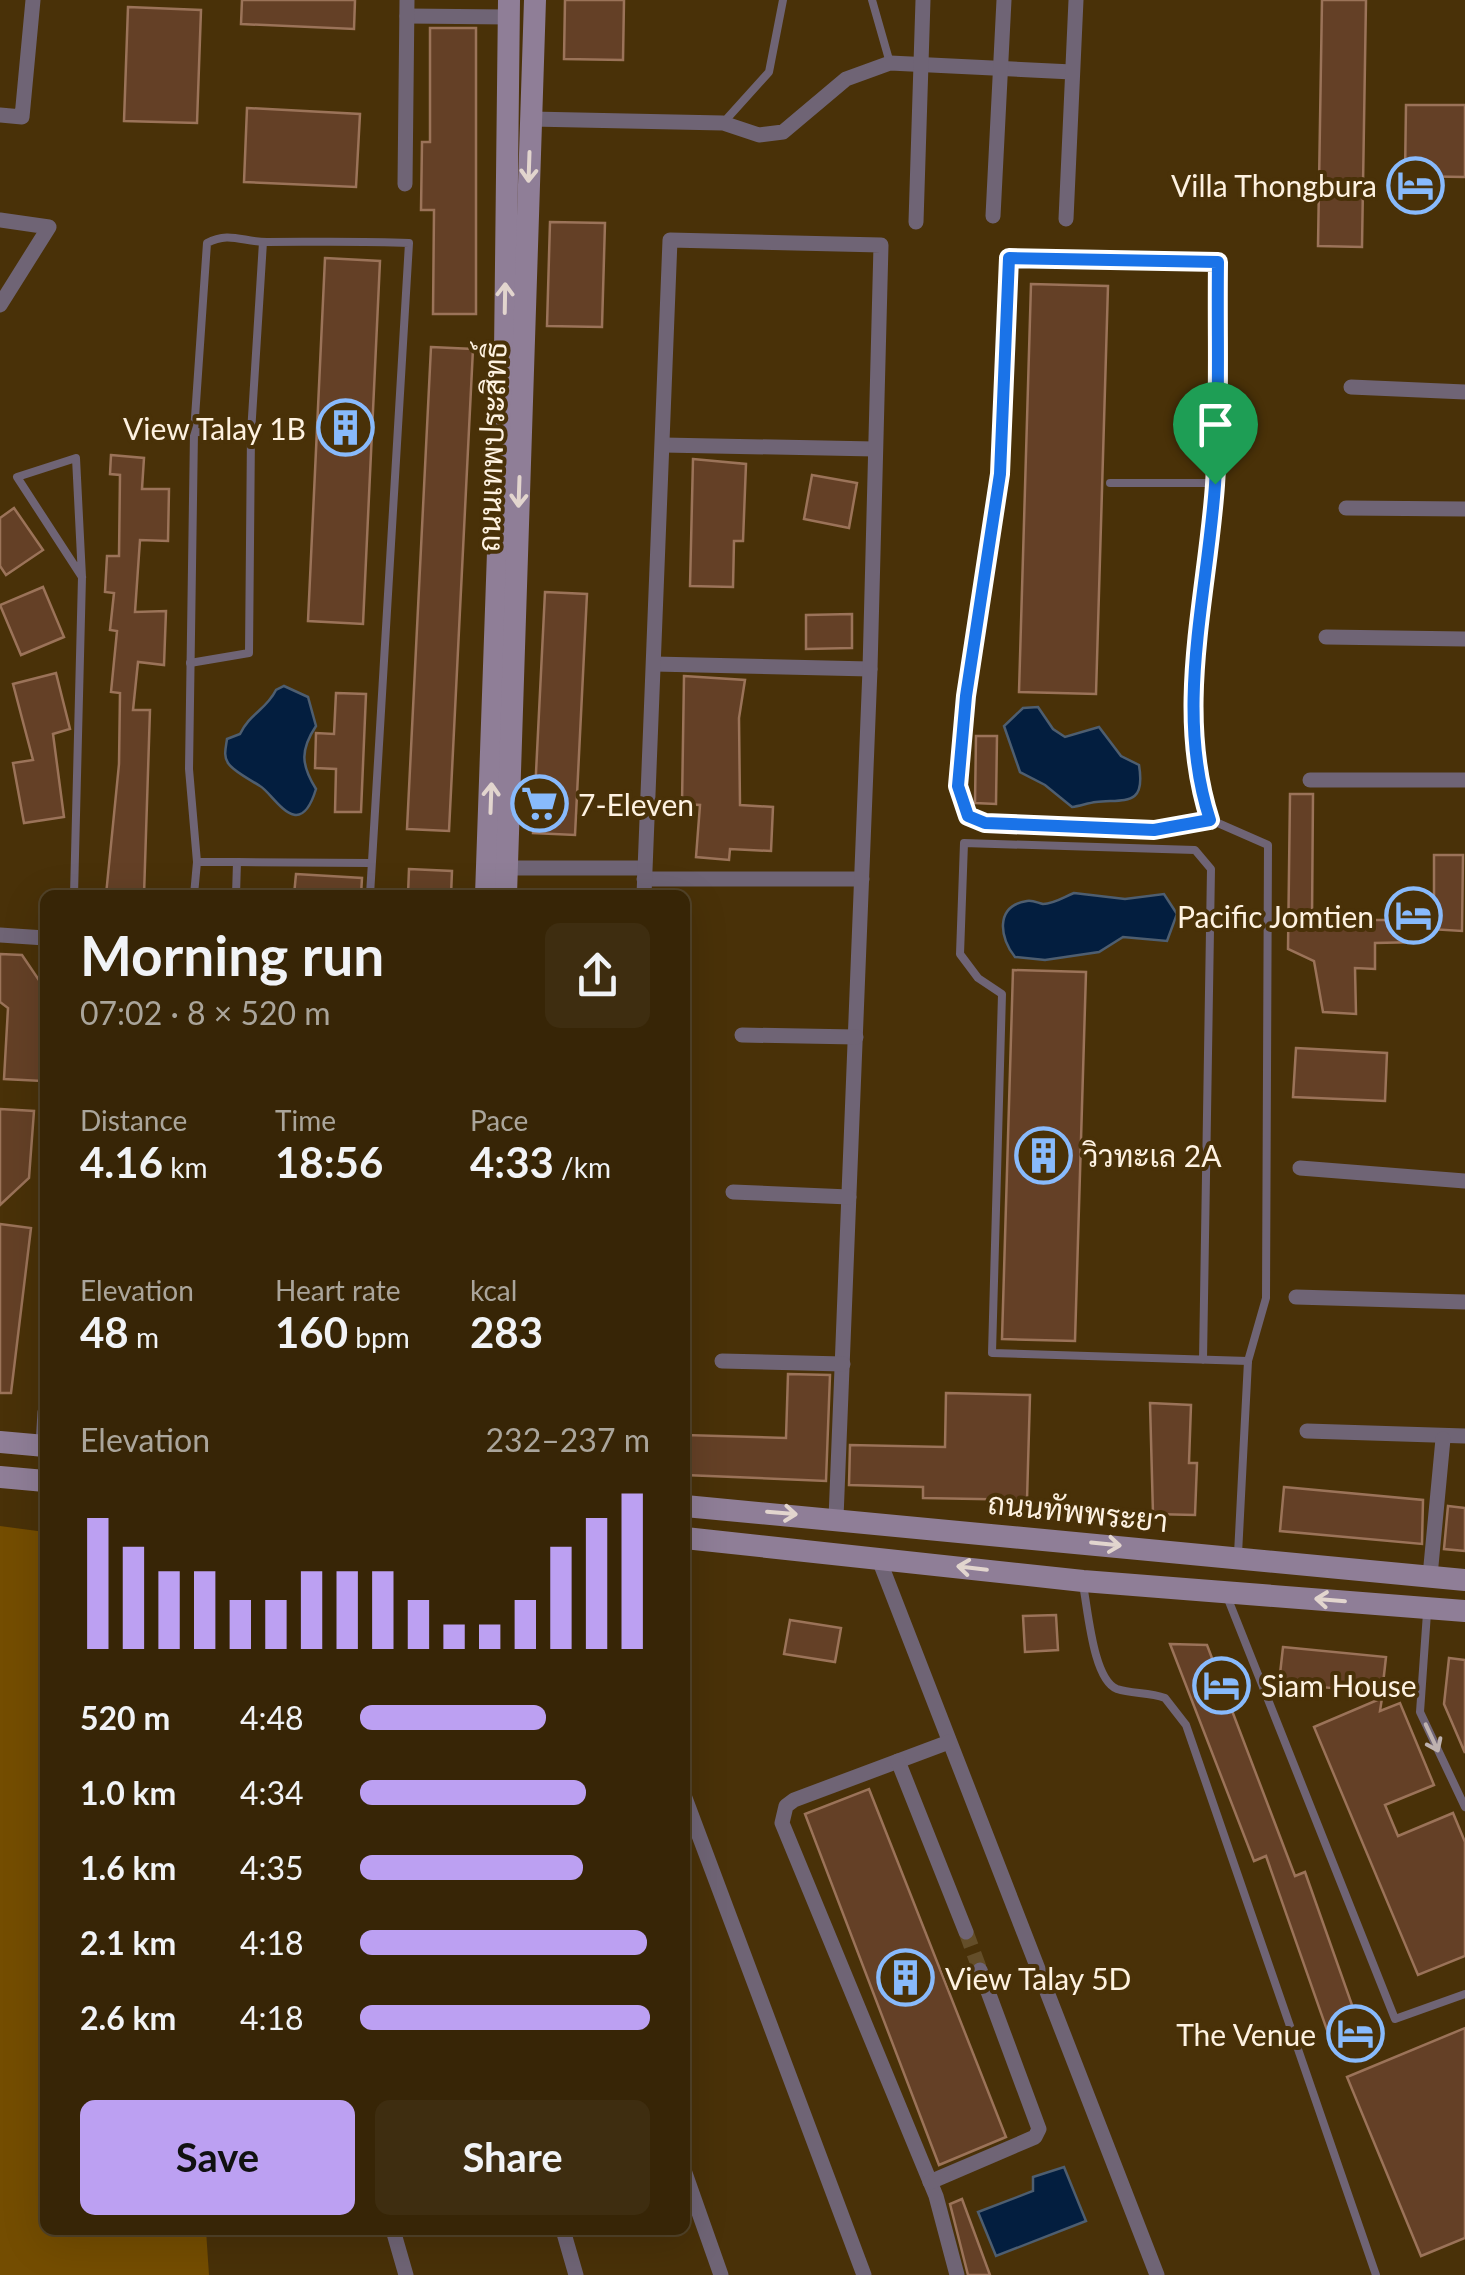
<!DOCTYPE html>
<html lang="en">
<head>
<meta charset="utf-8">
<style>
	body { margin:0; font-family:Lato,Sarabun,sans-serif; background:#3e2d10; color:#f1f3f6; height:100vh; display:flex; flex-direction:column; font-size:38px; white-space:nowrap }
	* { box-sizing:border-box; margin:0 }
	p { font-size:32px; color:#aaa59b }
	.icon { flex:none; width:55px; height:55px; fill:none; stroke:currentColor; stroke-width:2; stroke-linecap:round; stroke-linejoin:round }
	.map { position:relative; flex:1; overflow:hidden }
	.side { position:absolute; left:40px; top:890px; width:650px; height:1345px; display:flex; flex-direction:column; background:#372506; border-radius:15px; box-shadow:0 10px 40px #0002,0 0 0 2px #514228 }
	.side>* { flex:none }
	.pin { position:absolute; display:grid; place-items:center; width:85px; height:85px; color:#fff; margin:-102px -42px; border-radius:50% 50% 50% 0; rotate:-45deg; box-shadow:0 0 10px #0007 }
	.pin .icon { rotate:45deg }
	.round { display:grid; place-items:center; flex:none; width:105px; height:105px; border-radius:15px; background:#3e2d10 }
	.headline { display:flex; align-items:center; justify-content:space-between; height:170px; padding:0 40px }
	h1 { font-size:55px; font-weight:700; line-height:75px }
	.stats { display:grid; grid-template-columns:repeat(3,1fr); gap:15px; height:170px; padding:10px 40px }
	.stats div { display:grid; align-content:center }
	.stats b { font-size:42px; font-weight:700 }
	.stats small { font-size:28px; font-weight:400 }
	.stats p { font-size:28px }
	.chart { height:280px; padding:20px 40px }
	.chart p { display:flex; justify-content:space-between }
	.chart svg { width:100%; height:180px; margin-top:10px; stroke:#bca0f2; stroke-width:6 }
	.button { display:flex; gap:20px; margin-top:auto; padding:20px 40px }
	.button a { flex:1; height:115px; border-radius:15px; background:#bca0f2; color:#111; font-size:40px; font-weight:700; line-height:115px; text-align:center }
	.button a+a { background:#3e2d10; color:#f1f3f6 }
	ul { padding:0 40px; list-style:none; font-size:32px }
	li { display:grid; grid-template-columns:160px 120px 1fr; align-items:center; height:75px }
	li i { height:25px; border-radius:12px; background:#bca0f2 }
	.map>svg:first-child { display:block }
	.green { fill:#744d01 }
	.water { fill:#031e3f; stroke:#4e5e70; stroke-width:2.5 }
	.building { fill:#644026; stroke:#9b7359; stroke-width:2.5 }
	.lines { fill:none; stroke-linecap:round; stroke-linejoin:round }
	.street-tunnel { stroke:#644e29; stroke-width:15; stroke-dasharray:15 8; stroke-linecap:butt }
	.lane { stroke:#6f6475; stroke-width:8 }
	.street { stroke:#6f6475; stroke-width:15 }
	.secondary { stroke:#8f7e97; stroke-width:22 }
	.oneway { stroke:#e2d5ce }
	.oneway2 { stroke:#beb2b0 }
	.route-casing { stroke:#fff; stroke-width:20 }
	.route { stroke:#1a73e8; stroke-width:12 }
	.labels { text-anchor:middle; dominant-baseline:central; stroke-width:8; stroke-linejoin:round; paint-order:stroke }
	.poi-label { font-size:30px; fill:#fef2e1; stroke:#493108; text-anchor:end }
	.street-label { font-size:30px; fill:#fef2e1; stroke:#493108 }
</style>
</head>
<body>
<div class="map">
<svg width="1465" height="2275" viewBox="0 0 1465 2275">
	<rect width="100%" height="100%" fill="#493108"/>
	<!-- green -->
	<path class="green" d="M0,1526l45,6v698h161l3,45h-209z"/>
	<!-- water -->
	<g class="water">
		<path d="M284,686l24,11 8,29c-16,24 -15,39 0,63 -17,56 -42,5 -56,-3 -9,-6 -26,-14 -32,-23 -5,-7 -2,-16 -1,-24l13,-5c10,-21 26,-24 36,-44z"/>
		<path d="M1038,707l15,22 12,8 34,-10 22,29 18,9c7,42 -14,34 -43,37 -8,1 -16,4 -24,5l-27,-22 -25,-13 -16,-46 19,-18z"/>
		<path d="M1074,893l51,6 39,-5 13,20 -10,27 -44,-4 -24,15 -54,8 -30,-3c-15,-18 -21,-51 12,-56 6,-1 11,2 16,3 11,0 21,-7 31,-11z"/>
		<path d="M1064,2167l22,54 -90,35 -18,-44 55,-21v-14z"/>
	</g>
	<!-- building -->
	<g class="building">
		<path d="M242,0h113l-1,29 -113,-5z"/>
		<path d="M565,0h59l-1,60 -59,-1z"/>
		<path d="M1322,0h44l-4,247 -44,-1z"/>
		<path d="M128,7l73,3 -4,113 -73,-2z"/>
		<path d="M430,28h46v286h-43l1,-104h-13l1,-68h8z"/>
		<path d="M1406,105h59v72l-60,-1z"/>
		<path d="M247,108l113,6 -4,73 -112,-5z"/>
		<path d="M550,222l55,1 -3,104 -55,-1z"/>
		<path d="M325,258l55,3 -17,363 -55,-3z"/>
		<path d="M1031,284l77,2 -12,408 -77,-2z"/>
		<path d="M431,347l42,2 -24,482 -42,-2z"/>
		<path d="M111,455l33,3 -2,31h27l-1,52 -28,-1 -5,72 31,-1 -2,54 -26,-3 -5,48h17l-6,185h-38l13,-131 1,-71 -9,-1 6,-61 -7,-1 4,-37 -9,-1 2,-36h12l1,-81 -10,-1z"/>
		<path d="M693,459l53,5 -3,77h-9l-1,46 -43,-1z"/>
		<path d="M812,475l45,8 -8,45 -45,-9z"/>
		<path d="M14,508l29,42 -37,25 -6,-9v-48z"/>
		<path d="M43,587l21,50 -43,18 -21,-50z"/>
		<path d="M545,592l42,2 -12,241 -42,-2z"/>
		<path d="M852,614v34l-46,1v-34z"/>
		<path d="M56,673l14,56 -17,5 11,83 -40,6 -11,-60 20,-3 -20,-76z"/>
		<path d="M684,676l61,4 -6,38 1,87 33,2 -2,44 -41,-2 -1,11 -33,-3 4,-52 -18,-1z"/>
		<path d="M336,693l30,1 -5,118h-26l1,-43 -21,-1 1,-35 18,1z"/>
		<path d="M976,736h21l-1,68 -21,-1z"/>
		<path d="M1290,794h23l-1,126h109l-1,-6h14v-59h29l-1,76 -32,-2 -10,13 -45,1v26l-20,-1 1,46 -33,-2 -9,-51 -26,-12z"/>
		<path d="M409,869l43,2 -1,24h-43z"/>
		<path d="M296,874l66,4 -1,17h-67z"/>
		<path d="M0,954l22,1 23,34 -3,92 -38,-2 4,-71 -8,-6z"/>
		<path d="M1013,970l73,2 -11,369 -73,-2z"/>
		<path d="M1296,1048l91,5 -2,48 -92,-4z"/>
		<path d="M0,1109l34,2 -5,67 -29,27z"/>
		<path d="M0,1224l31,4 -20,165h-11z"/>
		<path d="M788,1374l42,1 -4,106 -141,-6v-40l101,3z"/>
		<path d="M946,1393l84,2 -3,105 -104,-2v-11l-74,-2 1,-40 95,2z"/>
		<path d="M1150,1403l41,2 -2,58h8l-2,52 -42,-1z"/>
		<path d="M1284,1487l139,13 -1,44 -142,-13z"/>
		<path d="M1448,1506l17,2v43l-21,-2z"/>
		<path d="M1056,1615l2,35 -33,2 -2,-36z"/>
		<path d="M790,1620l51,8 -6,34 -51,-8z"/>
		<path d="M1170,1644l37,1 88,231 10,-4 59,167 -30,11 -68,-194 -12,5z"/>
		<path d="M1283,1647l103,10 -4,36 -103,-10z"/>
		<path d="M1449,1658l16,2v93l-21,-49z"/>
		<path d="M1382,1698l-2,13 20,-8 34,82 -49,20 13,31 55,-23 12,29v114l-47,19 -104,-248z"/>
		<path d="M869,1789l137,348 -67,28 -134,-351z"/>
		<path d="M1465,2028v210l-44,18 -74,-179z"/>
		<path d="M962,2199l28,76h-22l-18,-71z"/>
	</g>
	<g class="lines">
		<!-- street-tunnel -->
		<path class="street-tunnel" d="M966,1932l14,38"/>
		<!-- lane -->
		<g class="lane">
			<path d="M872,0l18,63"/>
			<path d="M723,123l46,-51 14,-72"/>
			<path d="M194,432l57,1"/>
			<path d="M1110,483h105"/>
			<path d="M190,663l59,-10 2,-220 12,-191"/>
			<path d="M1211,820l-57,10 -169,-7 -17,-7 -10,-30 8,-90 34,-222 9,-215 209,3 -3,221 -24,224 4,56 16,57 57,25 -2,453 -18,63 -10,193"/>
			<path d="M197,862h40l-1,33"/>
			<path d="M237,862l133,1"/>
			<path d="M74,895l8,-318 -6,-119 -59,19 65,100"/>
			<path d="M194,895l3,-33 -8,-93 5,-337 13,-189c22,-12 36,-1 60,-1 48,0 94,-1 142,1l-39,652"/>
			<path d="M1203,1360l8,-491 -16,-19 -231,-7 -4,111 18,24 24,16 -10,359c85,3 170,6 256,8"/>
			<path d="M1083,1585c5,24 10,95 34,104 15,5 32,3 48,9l21,27 190,550"/>
			<path d="M1226,1594l169,425 70,-25"/>
			<path d="M1427,1613l-7,99 45,95"/>
		</g>
		<!-- street -->
		<g class="street">
			<path d="M407,16l101,1"/>
			<path d="M0,115l22,2 11,-117"/>
			<path d="M531,119l192,4 36,12 24,-3 63,-53 44,-16 182,9"/>
			<path d="M405,184l2,-184"/>
			<path d="M993,216l11,-216"/>
			<path d="M1066,219l10,-219"/>
			<path d="M0,220l49,7 -49,78"/>
			<path d="M916,222l7,-222"/>
			<path d="M1351,387l114,5"/>
			<path d="M663,445l212,4"/>
			<path d="M1346,508l119,1"/>
			<path d="M1326,637l139,2"/>
			<path d="M654,664l216,5"/>
			<path d="M1310,780h155"/>
			<path d="M507,868h137"/>
			<path d="M644,879h218"/>
			<path d="M644,895l26,-655 211,5 -11,424 -34,849"/>
			<path d="M0,935l45,3"/>
			<path d="M742,1035l114,2"/>
			<path d="M1300,1168l165,13"/>
			<path d="M733,1192l116,5"/>
			<path d="M1296,1297l169,5"/>
			<path d="M722,1361l121,3"/>
			<path d="M1307,1431l158,5"/>
			<path d="M43,1445l2,-33"/>
			<path d="M878,1557l279,718"/>
			<path d="M1430,1576l13,-137"/>
			<path d="M949,1742l-155,58 -8,6 -4,17 154,373 21,79"/>
			<path d="M898,1761l68,171"/>
			<path d="M685,1798l179,477"/>
			<path d="M685,2173l36,102"/>
			<path d="M930,2182l105,-45 4,-8 -59,-159"/>
			<path d="M393,2230l13,45"/>
			<path d="M563,2230l13,45"/>
		</g>
		<!-- secondary -->
		<g class="secondary">
			<path d="M486,895l19,-543 4,-352"/>
			<path d="M506,895l29,-895"/>
			<path d="M0,1442l45,4"/>
			<path d="M0,1477l45,4"/>
			<path d="M685,1506l780,74"/>
			<path d="M685,1538l398,43 382,30"/>
		</g>
	</g>
	<!-- one-way arrows -->
	<defs><path id="oneway-shaft" d="M-6 0H5M1.5-3L5.5 0L1.5 3" fill="none" stroke-width="1.6" stroke-linecap="round" stroke-linejoin="round" transform="scale(2.5)"/></defs>
	<g class="oneway">
		<use href="#oneway-shaft" transform="translate(529 167) rotate(92)"/>
		<use href="#oneway-shaft" transform="translate(505 298) rotate(-89)"/>
		<use href="#oneway-shaft" transform="translate(519 492) rotate(92)"/>
		<use href="#oneway-shaft" transform="translate(491 798) rotate(-88)"/>
		<use href="#oneway-shaft" transform="translate(782 1513) rotate(5)"/>
		<use href="#oneway-shaft" transform="translate(1106 1544) rotate(6)"/>
		<use href="#oneway-shaft" transform="translate(972 1568) rotate(-173)"/>
		<use href="#oneway-shaft" transform="translate(1330 1600) rotate(-175)"/>
	</g>
	<use class="oneway2" href="#oneway-shaft" transform="translate(1432 1738) rotate(65)"/>
	<g class="lines">
		<defs>
			<path id="route" d="M1009,258l209,4c-1,74 2,149 -3,223 -8,113 -41,225 -5,335l-56,10 -169,-7 -17,-7 -10,-30 8,-90 34,-222z"/>
		</defs>
		<!-- route casing -->
		<use href="#route" class="route-casing"/>
		<!-- route -->
		<use href="#route" class="route"/>
	</g>
	<!-- icons -->
	<defs>
		<symbol id="hotel-ring" viewBox="-11 -11 22 22"><circle r="9.5" fill="#493108" stroke="#88bafc" stroke-width="1.5"/><path d="M-6-4.5h1.5V1H6V5H4.5V3h-9V5H-6ZM-4 0a1.8 1.8 0 1 1 3.6 0ZM.5 0V-2.5h3Q6-2.5 6 0Z" fill="#88bafc"/></symbol>
		<symbol id="building-ring" viewBox="-11 -11 22 22"><circle r="9.5" fill="#493108" stroke="#88bafc" stroke-width="1.5"/><path d="M-4-6H4V6H1V3H-1V6H-4ZM-2.5-4.3h1.7v1.8h-1.7ZM.8-4.3h1.7v1.8H.8ZM-2.5-1h1.7V.8h-1.7ZM.8-1h1.7V.8H.8Z" fill="#88bafc"/></symbol>
		<symbol id="supermarket-ring" viewBox="-11 -11 22 22"><circle r="9.5" fill="#493108" stroke="#88bafc" stroke-width="1.5"/><path d="M-6-5.5h2.5l.6 2H6L4.5 2H-2.5L-4.4-4H-6ZM-1.5 3.2a1.3 1.3 0 1 0 .1 0ZM3 3.2a1.3 1.3 0 1 0 .1 0Z" fill="#88bafc"/></symbol>
	</defs>
	<g fill-rule="evenodd">
		<use href="#hotel-ring" x="1384" y="154" width="63" height="63"/>
		<use href="#building-ring" x="314" y="396" width="63" height="63"/>
		<use href="#supermarket-ring" x="508" y="772" width="63" height="63"/>
		<use href="#hotel-ring" x="1382" y="884" width="63" height="63"/>
		<use href="#building-ring" x="1012" y="1124" width="63" height="63"/>
		<use href="#hotel-ring" x="1190" y="1654" width="63" height="63"/>
		<use href="#building-ring" x="874" y="1946" width="63" height="63"/>
		<use href="#hotel-ring" x="1324" y="2002" width="63" height="63"/>
	</g>
	<g class="labels">
		<!-- poi labels -->
		<g class="poi-label">
			<text x="1377" y="185">Villa Thongbura</text>
			<text x="306" y="428">View Talay 1B</text>
			<text x="578" y="804" text-anchor="start">7-Eleven</text>
			<text x="1374" y="916">Pacific Jomtien</text>
			<text x="1083" y="1155" text-anchor="start">วิวทะเล 2A</text>
			<text x="1261" y="1685" text-anchor="start">Siam House</text>
			<text x="945" y="1978" text-anchor="start">View Talay 5D</text>
			<text x="1316" y="2034">The Venue</text>
		</g>
		<!-- street labels -->
		<g class="street-label">
			<text transform="translate(491 447) rotate(-88)">ถนนเทพประสิทธิ์</text>
			<text transform="translate(1078 1511) rotate(6)">ถนนทัพพระยา</text>
		</g>
	</g>
</svg>
<div class="pin" style="left:1215px;top:484px;background:#1e9e55"><svg class="icon" aria-label="arrive" viewBox="0 0 24 24"><path d="M6 21V4h12l-3 4 3 4H6"/></svg></div>
<section class="side">
<div class="headline"><div><h1>Morning run</h1><p>07:02 · 8 × 520 m</p></div><a class="round"><svg class="icon" aria-label="share" viewBox="0 0 24 24"><path d="M12 15V3M7 8l5-5 5 5M5 13v7h14v-7"/></svg></a></div>
<div class="stats">
<div><p>Distance</p><b>4.16<small> km</small></b></div>
<div><p>Time</p><b>18:56</b></div>
<div><p>Pace</p><b>4:33<small> /km</small></b></div>
</div>
<div class="stats">
<div><p>Elevation</p><b>48<small> m</small></b></div>
<div><p>Heart rate</p><b>160<small> bpm</small></b></div>
<div><p>kcal</p><b>283</b></div>
</div>
<div class="chart"><p><span>Elevation</span>232–237 m</p>
<svg viewBox="0 0 160 44" preserveAspectRatio="none"><path d="M5 44V12M15 44V19M25 44V25M35 44V25M45 44V32M55 44V32M65 44V25M75 44V25M85 44V25M95 44V32M105 44V38M115 44V38M125 44V32M135 44V19M145 44V12M155 44V6"/></svg>
</div>
<ul>
<li><b>520 m</b>4:48<i style="width:64%"></i></li>
<li><b>1.0 km</b>4:34<i style="width:78%"></i></li>
<li><b>1.6 km</b>4:35<i style="width:77%"></i></li>
<li><b>2.1 km</b>4:18<i style="width:99%"></i></li>
<li><b>2.6 km</b>4:18<i style="width:100%"></i></li>
</ul>
<div class="button"><a>Save</a><a>Share</a></div>
</section>
</div>
</body>
</html>
